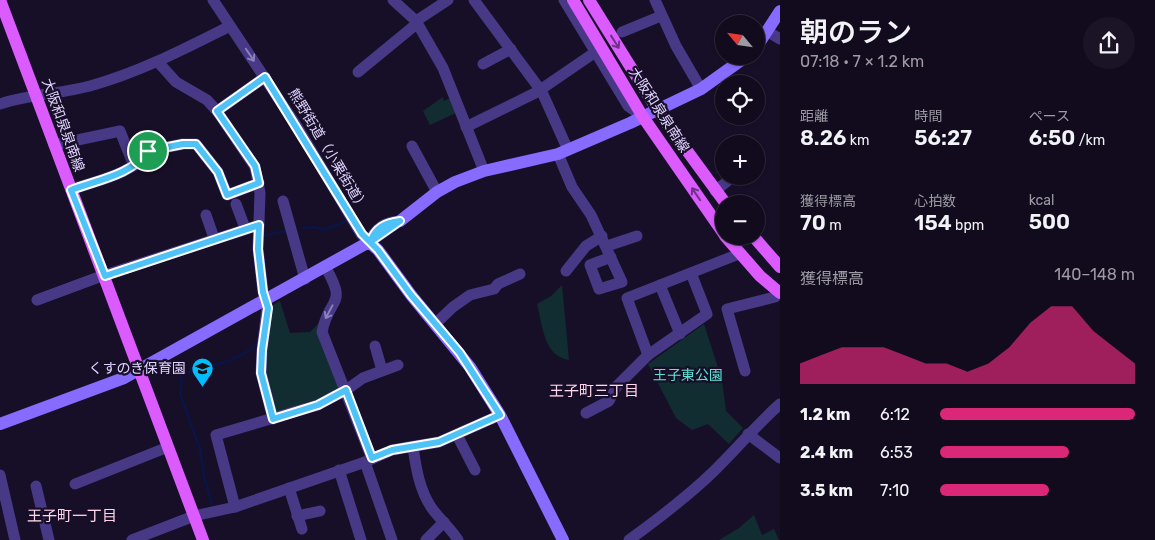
<!DOCTYPE html>
<html lang="ja">
<head>
<meta charset="utf-8">
<style>
	body { margin:0; font-family:Rubik,"Noto Sans JP",sans-serif; background:#1a1426; color:#f1f3f6; height:100vh; display:flex; flex-direction:column; font-size:19px; white-space:nowrap }
	* { box-sizing:border-box; margin:0 }
	p { font-size:16px; color:#9c9ba4 }
	.icon { flex:none; width:28px; height:28px; fill:none; stroke:currentColor; stroke-width:2; stroke-linecap:round; stroke-linejoin:round }
	.map { position:relative; flex:1; overflow:hidden }
	.details { display:flex; flex-direction:column; background:#110b1d; width:375px }
	.details>* { flex:none }
	.needle { width:32px; rotate:299deg }
	.buttons { position:absolute; left:715px; top:15px; display:grid; gap:10px }
	.buttons a { display:grid; place-items:center; width:50px; height:50px; border-radius:50%; background:#110b1d; box-shadow:0 1px 4px #0004,0 0 0 1px #302b3b; font-size:25px }
	.pin { position:absolute; display:grid; place-items:center; width:42px; height:42px; color:#fff; margin:-21px; border:2px solid #fff; border-radius:50%; box-shadow:0 1px 5px #0007 }
	.round { display:grid; place-items:center; flex:none; width:52px; height:52px; border-radius:26px; background:#1a1426 }
	.summary { display:flex; align-items:center; justify-content:space-between; height:85px; padding:0 20px }
	h1 { font-size:28px; font-weight:600; line-height:38px }
	.stats { display:grid; grid-template-columns:repeat(3,1fr); gap:8px; height:85px; padding:5px 20px }
	.stats div { display:grid; align-content:center }
	.stats b { font-size:21px; font-weight:600 }
	.stats small { font-size:14px; font-weight:400 }
	.stats p { font-size:14px }
	.chart { height:140px; padding:10px 20px }
	.chart p { display:flex; justify-content:space-between }
	.chart svg { width:100%; height:90px; margin-top:5px; fill:#db2777; opacity:.7 }
	ul { padding:0 20px; list-style:none; font-size:16px }
	li { display:grid; grid-template-columns:80px 60px 1fr; align-items:center; height:38px }
	li i { height:12px; border-radius:6px; background:#db2777 }
	main { display:flex; flex:1; min-height:0 }
	.map>svg:first-child { display:block }
	.green { fill:#112d31 }
	.lines { fill:none; stroke-linecap:round; stroke-linejoin:round }
	.stream { stroke:#091546; stroke-width:2.5 }
	.street { stroke:#483987; stroke-width:11 }
	.secondary { stroke:#876bff; stroke-width:12 }
	.primary { stroke:#dc5bff; stroke-width:12 }
	.oneway { stroke:#703188 }
	.oneway2 { stroke:#8c7fbd }
	.route-casing { stroke:#fff; stroke-width:10 }
	.route { stroke:#4fc3f7; stroke-width:6 }
	.labels { text-anchor:middle; dominant-baseline:central; stroke-width:4.5; stroke-linejoin:round; paint-order:stroke }
	.street-label { font-size:14px; fill:#e0d4ff; stroke:#170f27 }
	.poi-label { font-size:14px; fill:#e0d4ff; stroke:#170f27; text-anchor:end }
	.park-label { font-size:14px; fill:#5de3d7; stroke:#170f27 }
	.neighbourhood-label { font-size:15px; fill:#ffd6ea; stroke:#170f27 }
</style>
</head>
<body>
<main>
<div class="map">
<svg width="780" height="540" viewBox="0 0 780 540">
	<rect width="100%" height="100%" fill="#170f27"/>
	<!-- green -->
	<g class="green">
		<path d="M443,97l1,4 6,-3 6,15 -26,12 -7,-14z"/>
		<path d="M562,285l7,75c-26,-4 -26,-34 -32,-56l14,-8z"/>
		<path d="M280,301l10,32 20,-1 11,-11 20,66 -13,10 -51,17 -13,-42 7,-66z"/>
		<path d="M704,324l18,56 4,31 17,17 -14,16 -21,-20 -16,6 -16,-12 -28,-54z"/>
		<path d="M754,515l8,20 12,-6 5,11h-60l20,-12z"/>
	</g>
	<g class="lines">
		<!-- stream -->
		<g class="stream">
			<path d="M302,228l13,-1 9,3 24,-10"/>
			<path d="M263,236l25,-6"/>
			<path d="M212,505l-8,-29 -4,-27 -20,-55 2,-20c21,-6 65,-14 76,-33"/>
		</g>
		<!-- street -->
		<g class="street">
			<path d="M213,0l83,125 65,109 8,8"/>
			<path d="M393,0l23,21 27,47 41,103"/>
			<path d="M474,0l68,92 26,58"/>
			<path d="M564,0l64,106 14,10"/>
			<path d="M655,0l21,46 25,43"/>
			<path d="M767,31l13,8"/>
			<path d="M622,32l39,-16"/>
			<path d="M158,62l18,20 31,18 10,11 38,56 5,26 -2,56 5,43 4,16 -5,42 -1,23 12,46"/>
			<path d="M483,64l28,-15"/>
			<path d="M358,72l56,-46 2,-5 32,-21"/>
			<path d="M0,104c29,-10 60,-10 90,-18 50,-14 94,-37 140,-60"/>
			<path d="M217,111l48,-34"/>
			<path d="M466,127l71,-35 57,-39"/>
			<path d="M54,145l66,-14 14,35"/>
			<path d="M412,146l25,46"/>
			<path d="M558,154l14,33 19,28 31,67 -23,7 -9,-24 21,-8"/>
			<path d="M71,190c26,-10 61,-15 77,-39l35,-7h13l22,28 9,23 32,-12"/>
			<path d="M715,191l19,-15"/>
			<path d="M283,201l22,78"/>
			<path d="M236,204l9,24"/>
			<path d="M206,215l8,23"/>
			<path d="M371,241l29,-20"/>
			<path d="M369,242c7,-15 16,-20 31,-21"/>
			<path d="M607,246l30,-10"/>
			<path d="M326,268c22,39 3,28 -4,64l50,127"/>
			<path d="M566,271l20,-25 16,-10"/>
			<path d="M660,285l20,49"/>
			<path d="M37,300l62,-23 160,-52"/>
			<path d="M435,324l18,-17 17,-12 24,-6 4,-5 22,-10"/>
			<path d="M375,346l7,24"/>
			<path d="M648,355l59,-41 -16,-41"/>
			<path d="M745,371l-18,-62 48,-12 4,-5"/>
			<path d="M586,413l23,-12 8,-15 31,-31 -21,-57 112,-44"/>
			<path d="M748,434l32,24"/>
			<path d="M457,435l18,35"/>
			<path d="M413,447c3,20 6,42 18,60 8,12 19,20 27,33"/>
			<path d="M365,462l27,78"/>
			<path d="M339,470l22,70"/>
			<path d="M0,475l15,65"/>
			<path d="M75,484l93,-37"/>
			<path d="M36,486l13,54"/>
			<path d="M289,488l13,41"/>
			<path d="M235,507l-19,-72 102,-30 28,-15 17,-12 35,-13"/>
			<path d="M297,516l23,-5"/>
			<path d="M132,540l62,-24 41,-9 130,-45 27,-12 47,-8 61,-27"/>
			<path d="M426,540l18,-18"/>
			<path d="M629,540c29,-21 58,-43 84,-68 23,-22 43,-47 67,-68"/>
		</g>
		<!-- secondary -->
		<g class="secondary">
			<path d="M756,48l24,-37"/>
			<path d="M400,221l37,-29 18,-10 29,-11 74,-17 72,-31 71,-34 46,-33"/>
			<path d="M0,424l124,-46 245,-136 9,8 33,45 59,72 30,48 63,125"/>
		</g>
		<!-- primary -->
		<g class="primary">
			<path d="M0,0l203,540"/>
			<path d="M573,0l70,117 81,117"/>
			<path d="M589,0l69,111 68,93"/>
			<path d="M725,236l35,40 20,17"/>
			<path d="M753,236l27,31"/>
		</g>
	</g>
	<!-- one-way arrows -->
	<defs><path id="oneway-shaft" d="M-6 0H5M1.5-3L5.5 0L1.5 3" fill="none" stroke-width="1.6" stroke-linecap="round" stroke-linejoin="round" transform="scale(1.25)"/></defs>
	<g class="oneway">
		<use href="#oneway-shaft" transform="translate(615 42) rotate(58)"/>
		<use href="#oneway-shaft" transform="translate(696 194) rotate(-124)"/>
	</g>
	<g class="oneway2">
		<use href="#oneway-shaft" transform="translate(250 55) rotate(56)"/>
		<use href="#oneway-shaft" transform="translate(329 312) rotate(118)"/>
	</g>
	<g class="lines">
		<defs>
			<path id="route" d="M148,151c-16,24 -51,29 -77,39l34,86 154,-51 -1,24 5,43 5,16 -6,42 -1,23 12,46 45,-14 28,-15 26,68 20,-8 47,-8 61,-27 -40,-62 -49,-58 -33,-45 -8,-8 30,-21c-15,2 -24,6 -30,21l-8,-8 -97,-157 -48,34 38,55 4,17 -32,12 -9,-23 -22,-28h-13l-35,7"/>
		</defs>
		<!-- route casing -->
		<use href="#route" class="route-casing"/>
		<!-- route -->
		<use href="#route" class="route"/>
	</g>
	<!-- icons -->
	<defs>
		<symbol id="school-pin" viewBox="-11 -11 22 30"><path d="M0 17L-7.5 6A9.5 9.5 0 1 1 7.5 6Z" fill="#00bdff" stroke="#170f27"/><path d="M0-5L7-2L0 1L-7-2ZM-4 1L0 2.5L4 1V4Q0 6-4 4Z" fill="#111"/></symbol>
	</defs>
	<g fill-rule="evenodd">
		<use href="#school-pin" x="190" y="356" width="25" height="34"/>
	</g>
	<g class="labels">
		<!-- street labels -->
		<g class="street-label">
			<text transform="translate(659 110) rotate(57)">大阪和泉泉南線</text>
			<text transform="translate(63 125) rotate(70)">大阪和泉泉南線</text>
			<text transform="translate(328 150) rotate(59)">熊野街道（小栗街道）</text>
		</g>
		<!-- poi labels -->
		<g class="poi-label">
			<text x="186" y="368">くすのき保育園</text>
		</g>
		<!-- park labels -->
		<g class="park-label">
			<text x="688" y="375">王子東公園</text>
		</g>
		<!-- neighbourhood labels -->
		<g class="neighbourhood-label">
			<text x="594" y="391">王子町三丁目</text>
			<text x="72" y="516">王子町一丁目</text>
		</g>
	</g>
</svg>
<div class="buttons">
<a><svg class="needle" viewBox="-14 -14 28 28"><path d="M0-13l5 13h-10z" fill="#e53935"/><path d="M0 13l5-13h-10z" fill="#9c9ba4"/></svg></a>
<a><svg class="icon" aria-label="locate" viewBox="0 0 24 24"><circle cx="12" cy="12" r="6"/><path d="M12 2v4M12 18v4M2 12h4M18 12h4"/></svg></a>
<a>+</a>
<a>−</a>
</div>
<div class="pin" style="left:148px;top:151px;background:#1e9e55"><svg class="icon" aria-label="arrive" viewBox="0 0 24 24"><path d="M6 21V4h12l-3 4 3 4H6"/></svg></div>
</div>
<section class="details">
<div class="summary"><div><h1>朝のラン</h1><p>07:18 · 7 × 1.2 km</p></div><a class="round"><svg class="icon" aria-label="share" viewBox="0 0 24 24"><path d="M12 15V3M7 8l5-5 5 5M5 13v7h14v-7"/></svg></a></div>
<div class="stats">
<div><p>距離</p><b>8.26<small> km</small></b></div>
<div><p>時間</p><b>56:27</b></div>
<div><p>ペース</p><b>6:50<small> /km</small></b></div>
</div>
<div class="stats">
<div><p>獲得標高</p><b>70<small> m</small></b></div>
<div><p>心拍数</p><b>154<small> bpm</small></b></div>
<div><p>kcal</p><b>500</b></div>
</div>
<div class="chart"><p><span>獲得標高</span>140–148 m</p>
<svg viewBox="0 0 160 44" preserveAspectRatio="none"><path d="M0 44V34L10 30L20 26L30 26L40 26L50 30L60 34L70 34L80 38L90 34L100 26L110 14L120 6L130 6L140 18L150 26L160 34V44z"/></svg>
</div>
<ul>
<li><b>1.2 km</b>6:12<i style="width:100%"></i></li>
<li><b>2.4 km</b>6:53<i style="width:66%"></i></li>
<li><b>3.5 km</b>7:10<i style="width:56%"></i></li>
</ul>
</section>
</main>
</body>
</html>
